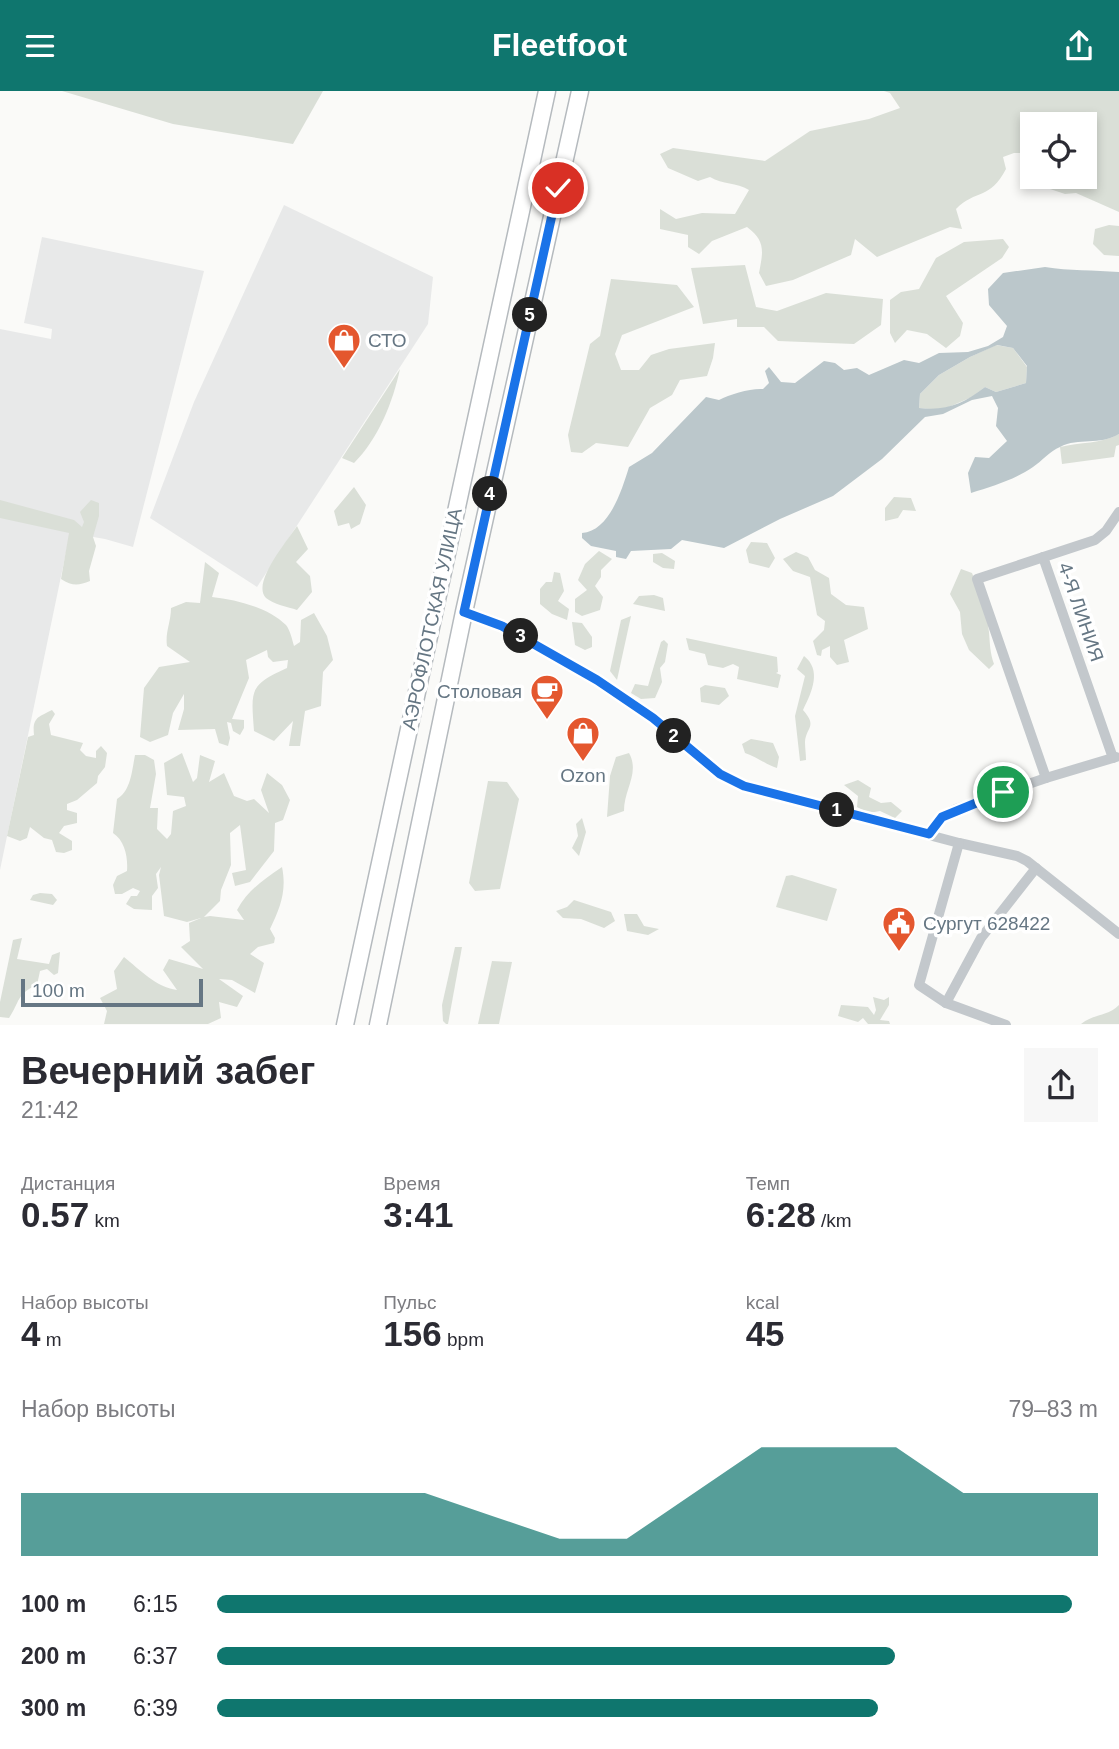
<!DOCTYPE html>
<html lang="ru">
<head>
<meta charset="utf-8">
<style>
	body { margin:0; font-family:Arial,sans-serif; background:#f7f7f7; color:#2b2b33; height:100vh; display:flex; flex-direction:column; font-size:26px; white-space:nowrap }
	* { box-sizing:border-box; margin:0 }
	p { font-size:23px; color:#7c7c81 }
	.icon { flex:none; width:38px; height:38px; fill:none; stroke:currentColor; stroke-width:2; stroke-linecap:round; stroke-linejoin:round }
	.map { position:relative; height:934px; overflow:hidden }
	.panel { display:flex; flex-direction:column; background:#fff; flex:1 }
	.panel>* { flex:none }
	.controls { position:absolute; left:1020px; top:21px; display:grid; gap:14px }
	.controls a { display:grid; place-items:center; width:77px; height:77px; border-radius:0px; background:#fff; box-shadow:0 4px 10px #0003; font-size:35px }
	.scale { position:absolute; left:21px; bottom:18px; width:182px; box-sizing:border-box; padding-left:7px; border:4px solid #657683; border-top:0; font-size:19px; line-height:24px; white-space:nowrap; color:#657683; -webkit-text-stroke:5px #fff; paint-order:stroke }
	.pin { position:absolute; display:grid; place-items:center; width:60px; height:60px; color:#fff; margin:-30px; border:4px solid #fff; border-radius:50%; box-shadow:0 2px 7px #0007 }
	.km { position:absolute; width:35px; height:35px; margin:-18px; border-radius:50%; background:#222; color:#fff; font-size:19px; line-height:35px; text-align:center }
	.round { display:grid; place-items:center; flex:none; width:74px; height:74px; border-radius:0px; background:#f7f7f7 }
	.overview { display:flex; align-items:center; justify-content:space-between; height:119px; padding:0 21px }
	h1 { font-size:38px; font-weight:600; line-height:52px }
	.stats { display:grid; grid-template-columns:repeat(3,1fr); gap:10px; height:119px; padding:7px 21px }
	.stats div { display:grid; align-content:center }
	.stats b { font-size:35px; font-weight:600 }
	.stats small { font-size:19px; font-weight:400 }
	.stats p { font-size:19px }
	.chart { height:196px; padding:14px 21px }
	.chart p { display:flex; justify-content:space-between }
	.chart svg { width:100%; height:126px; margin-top:7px; fill:#0f766e; opacity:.7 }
	ul { padding:0 21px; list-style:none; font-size:23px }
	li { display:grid; grid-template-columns:112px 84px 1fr; align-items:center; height:52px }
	li i { height:18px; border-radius:9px; background:#0f766e }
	header { display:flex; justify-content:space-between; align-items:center; height:91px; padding:0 21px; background:#0f766e; color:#fff; font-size:32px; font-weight:600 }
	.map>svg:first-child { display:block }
	.built { fill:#e8e9e9 }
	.green { fill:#dadfd7 }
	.water { fill:#bbc7cb; fill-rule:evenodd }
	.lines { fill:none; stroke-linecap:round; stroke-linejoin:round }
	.primary-casing { stroke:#b5babe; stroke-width:19 }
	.minor { stroke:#c3c8cc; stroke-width:10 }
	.primary { stroke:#fff; stroke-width:16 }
	.route-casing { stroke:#fff; stroke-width:14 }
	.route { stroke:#1a73e8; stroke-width:9 }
	.labels { text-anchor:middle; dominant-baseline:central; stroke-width:7; stroke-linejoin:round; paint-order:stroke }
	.poi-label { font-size:19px; fill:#657683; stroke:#fff; text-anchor:start }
	.street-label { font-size:19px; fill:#657683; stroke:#fff }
</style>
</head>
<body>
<header><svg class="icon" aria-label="menu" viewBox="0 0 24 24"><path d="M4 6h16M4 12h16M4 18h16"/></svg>Fleetfoot<svg class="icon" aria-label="share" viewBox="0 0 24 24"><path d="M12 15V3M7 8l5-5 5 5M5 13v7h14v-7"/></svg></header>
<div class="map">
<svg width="1119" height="934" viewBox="0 0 1119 934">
	<rect width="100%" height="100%" fill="#fafaf8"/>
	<!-- built -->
	<g class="built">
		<path d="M284,114l149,72 -5,47 -171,263 -107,-69 44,-116z"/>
		<path d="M42,146l162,34 -71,276 -28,-8 -35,-6 -70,337v-541l51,10 1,-10 -28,-6z"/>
	</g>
	<!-- green -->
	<g class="green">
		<path d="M62,0h261l-30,53 -120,-20z"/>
		<path d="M884,0h235v121l-43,-19 -11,1 -15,-5 11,-12h24v-53h-53v52l-9,-15 2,-8h-11l-11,4 3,12c-16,31 -30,20 -50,40l6,20 -12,-2 -73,30 -22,-18 -4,16 -58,25 -27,6 -7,-13c4,-21 7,-32 -12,-46l-35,14 -13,13 -11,-7v-12l-28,-6v-20l16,10 26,-6 33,1 14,-24c-13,-8 -26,-5 -39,-13l-12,4 -30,-13 -8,-14 13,-6 92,13 45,-30 59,-12 31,-11 -10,-15z"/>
		<path d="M1109,134l10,1v30l-15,-1 -11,-11 2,-15z"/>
		<path d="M1003,148l6,8 -7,11 -56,38 17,27 -3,13 -14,12 -19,-14 -20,-4 -12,13 -5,-10v-33l11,-8 18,-3 17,-31 28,-16z"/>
		<path d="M745,174l11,42 21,4 49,-18 57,6 -2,26 -27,19 -76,-3 -14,-14h-27v-8l-34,5 -12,-56z"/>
		<path d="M611,188l66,6 17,22 -72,28 -7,19 6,16h18l12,-15 18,-6 46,-6 -2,15 -6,18 -27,4 -8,15 -22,13 -22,39 -32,-4 -14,10 -11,-1 -3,-17 22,-91 10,-8z"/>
		<path d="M996,254l17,3 14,19 -1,16 -30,9 -11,-5 -13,10 -30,13 -23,-2 1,-14 19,-19 31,-18z"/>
		<path d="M400,278c-7,33 -22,70 -46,94l-12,-5z"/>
		<path d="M1119,343v11l-3,1 -2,11 -52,7 -2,-17c20,-5 41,-3 59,-13z"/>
		<path d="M354,396l12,18 -6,19 -9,5 -2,-6 -11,3 -4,-15z"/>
		<path d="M894,406l17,1 5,13 -13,-1 -5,8 -13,3v-13z"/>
		<path d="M0,409l74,20 8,7 2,-5 -4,-10 11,-12 8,3v13l-6,21 3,9 -7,25 1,10c-12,5 -18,5 -29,-2l8,-46 -69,-15z"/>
		<path d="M297,435l11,23 -12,13 14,14 2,16 -15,18c-9,-3 -24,-6 -31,-12 -15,-15 22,-58 31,-72z"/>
		<path d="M751,451l16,1 8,15 -6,10 -20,-5 -3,-13z"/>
		<path d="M599,460l13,8 -11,11v7l-6,9 8,11 -3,13 -18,6 -7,-4v-13l12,-9 -9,-10 7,-16z"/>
		<path d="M796,461l12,5 7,13 14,8 2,16 15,11 18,2 4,22 -24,11 5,22 -12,3 -7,-8v-11l-8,4 -1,6 -4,-1 -4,-14 11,-11 1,-9 -8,-6 -7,-38 -17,-6 -10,-12z"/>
		<path d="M662,462l13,8 -1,8 -11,-1 -10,-6v-8z"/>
		<path d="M205,471l14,11 -7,24c25,3 55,10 74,28 4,5 6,14 8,21l6,-4 1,-22 13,-7 13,23 6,24 -10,12 -2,34 -16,5 -5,35h-11l4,-25 -19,20 -20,-10c-3,-41 -5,-46 33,-63l1,-8 -15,2 -5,-5 -1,-7 -21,10 3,18 -17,41 12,1v8l-4,7 -7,-4 -2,-8 -4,-1 3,16 -2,8 -9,-3 -4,-14 -37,1 6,-21v-15l-11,19 -5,22 -18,7 -10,-5 4,-49 15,-21 31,-5 -23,-16c-2,-14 4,-24 4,-38l15,-6 14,1z"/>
		<path d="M961,478l11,4c7,18 15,39 17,59 1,12 1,21 5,32l-5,5 -20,-19 -7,-16 -2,-22 -10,-18z"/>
		<path d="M554,481l6,1 4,18 -6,10 11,8 -2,11 -15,-6 -12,-10v-15l6,-7h6z"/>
		<path d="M654,504l9,3 2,13 -32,-7 6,-8z"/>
		<path d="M631,525l-14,64 -7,-9 11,-51z"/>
		<path d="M572,531l10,1 10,14v10l-7,3 -10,-5z"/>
		<path d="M686,547l91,19 1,15 -2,1 5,2 -3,13 -41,-9 2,-12 -6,-3 -10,4 -15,-3 -3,-11 -16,-4z"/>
		<path d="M664,549l4,4 -3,18 -5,6 2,14 -7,16 -14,1 -10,-6 4,-9 13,2 13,-44z"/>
		<path d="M804,565c18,14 8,36 -1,54 15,17 3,17 2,32 0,6 1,12 1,18l-6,1 -5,-45 10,-40 -8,-7z"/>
		<path d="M705,594l20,3 4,8 -10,9 -18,-3 -1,-14z"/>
		<path d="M52,619l3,4 -6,10 2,11 32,8 -3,7 6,6 10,2v-7l5,-5 6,7 -2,14 -7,9 -1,7 -20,17 -10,4v6l10,3v10l-13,3 -5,7 13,8v9l-8,3 -8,-1 -4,-12 -8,-2 -14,-11 -3,11 -7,3 -13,-5 21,-99 6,-2c-2,-18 5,-18 18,-25z"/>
		<path d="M751,648l22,4 6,14 -2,11c-12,-4 -20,-11 -32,-15l-3,-9z"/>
		<path d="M182,662l11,29 4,-4 3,-23 15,6 -6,21 15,-9 10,23 13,5 7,-2 15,14 -8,-23 6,-17 15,12 8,15 -7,20 -8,3 -1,28 -24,31 -15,4 -3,-13 14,-3 -6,-45 -10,8 1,32 -10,25 -1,11 -16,16 6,-1 34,4 -7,-10c11,-20 26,-30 45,-43 5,24 -2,41 -12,62l5,9 -1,5 -16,4 -8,7 14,9 -9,30 -23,-13 -13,-1 24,17 -6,11 -18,-5 2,16 -13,6h-104l3,-13 -7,-13 17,-9 -3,-18 10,-14c16,13 32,30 53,33l-14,-20 6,-11 34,10 -22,-22 9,-6 -1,-18 12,-5 -14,4 -23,-6 -5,-41 2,-8 -5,7 2,14 -6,8v14l-18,-1 -8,-5 5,-8h6l3,-5 -7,-3 -11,6h-7l-2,-9 4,-9 10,-5c1,-14 -2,-30 -14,-38l4,-34c14,-8 15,-29 18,-44h10l9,5 2,14 -6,34h8l-1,21 10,10 4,-5 2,-23 13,-5 -2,-9 -17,-2 -3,-32z"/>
		<path d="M629,662c11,20 -5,36 -5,58l-17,6 3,-41 6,-19z"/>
		<path d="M858,689l13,8 -2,9 12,6 10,-1 11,9 -7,7 -15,-7 -11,2 -12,-6 1,-11 -14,-11z"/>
		<path d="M488,690l19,1 12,17 -19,90 -25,2 -6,-8z"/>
		<path d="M582,727l4,14 -7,24 -7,-8 6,-12 -2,-12z"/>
		<path d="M792,784l45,14 -10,32 -51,-14 10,-31z"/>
		<path d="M40,802l12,1 5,6 -4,5 -23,-5 3,-5z"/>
		<path d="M574,809l37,12 4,9 -11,7 -23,-9 -18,-1 -7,-7 11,-4z"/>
		<path d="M624,823h13l7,12 15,3 -11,6 -21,-4z"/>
		<path d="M22,847l-5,21 32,5 3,-9 8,-3 -2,21 -4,2 -7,-6 -7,2 -3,14c-21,9 -17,17 -28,33l-9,-1v-15l13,-62z"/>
		<path d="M455,856h7l-14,77h-2l-3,-3 -1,-16z"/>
		<path d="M492,870l20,1 -13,62h-21z"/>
		<path d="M873,906l11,3 5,-3v8l-9,15 9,1 1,3h-22l-5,-6 -5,4 -20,-6 3,-11 27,2 6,8 2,-5z"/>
		<path d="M1119,914v19h-38c14,-11 26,-7 38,-19z"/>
	</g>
	<!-- water -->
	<path class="water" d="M1045,176c24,4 49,3 74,5v162c-20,12 -40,3 -59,13 -10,4 -18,14 -27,20 -19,13 -40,19 -62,26l-3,-20 7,-16 14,1 18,-17 -11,-15 2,-18 -6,-12 -20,4 -29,14 -18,3 -43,42 -49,37 -53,23 -56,29 -42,-8 -11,9 -40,2 -5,8 -10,-2v-6l-25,-5 -9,-8v-5c28,-2 40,-44 47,-66l23,-14 54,-56 13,3c11,-6 32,-12 44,-11l6,-6 -4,-12 4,-4 12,15 14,1 29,-22 11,2 9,7 13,-2 12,7 35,-15 15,3 20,-10 29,-1 20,-6 15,-9 4,-11 -18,-21 -1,-16 15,-16zM997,254l16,3 14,18 -1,17 -30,9 -11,-5c-22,17 -38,24 -66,21l1,-14 19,-19 31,-18z"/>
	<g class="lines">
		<defs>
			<g id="primary">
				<path d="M345,934l202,-934"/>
				<path d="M378,934l86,-413 116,-521"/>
			</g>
		</defs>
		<!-- primary casing -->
		<use href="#primary" class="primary-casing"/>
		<!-- minor -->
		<g class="minor">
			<path d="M1043,466l70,201"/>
			<path d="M464,521l38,14 95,54 56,38 67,56 24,12 215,57 58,13 10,5 92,73"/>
			<path d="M1046,687l-69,-199 118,-39 11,-9 13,-19"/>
			<path d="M929,742l12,-16 15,-8 90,-31 70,-21"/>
			<path d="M959,752l-40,142 27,18 60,22"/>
			<path d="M946,912l35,-65 55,-70"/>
		</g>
		<!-- primary -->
		<use href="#primary" class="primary"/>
	</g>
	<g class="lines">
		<defs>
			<path id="route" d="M558,97l-94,424 38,14 95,54 56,38 67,56 24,12 185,48 13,-17 61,-25"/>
		</defs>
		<!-- route casing -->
		<use href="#route" class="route-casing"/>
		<!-- route -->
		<use href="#route" class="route"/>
	</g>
	<!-- icons -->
	<defs>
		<symbol id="shop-pin" viewBox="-11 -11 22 30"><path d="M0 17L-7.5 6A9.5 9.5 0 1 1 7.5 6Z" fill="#e4572e" stroke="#fff"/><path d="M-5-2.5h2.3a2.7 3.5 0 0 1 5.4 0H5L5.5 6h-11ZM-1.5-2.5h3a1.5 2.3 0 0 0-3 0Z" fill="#fff"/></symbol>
		<symbol id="cafe-pin" viewBox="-11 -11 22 30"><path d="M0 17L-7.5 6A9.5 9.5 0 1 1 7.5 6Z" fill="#e4572e" stroke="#fff"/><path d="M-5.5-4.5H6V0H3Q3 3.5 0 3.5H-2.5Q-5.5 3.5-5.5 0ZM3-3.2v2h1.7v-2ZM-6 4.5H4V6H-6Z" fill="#fff"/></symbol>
		<symbol id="civic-pin" viewBox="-11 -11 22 30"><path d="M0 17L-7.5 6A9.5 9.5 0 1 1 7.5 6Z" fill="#e4572e" stroke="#fff"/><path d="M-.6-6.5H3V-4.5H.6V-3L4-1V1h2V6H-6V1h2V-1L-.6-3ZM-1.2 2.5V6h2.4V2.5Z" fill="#fff"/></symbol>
	</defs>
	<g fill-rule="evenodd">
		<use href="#shop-pin" x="325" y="230" width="38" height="52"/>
		<use href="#cafe-pin" x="528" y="581" width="38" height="52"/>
		<use href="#shop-pin" x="564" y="623" width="38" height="52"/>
		<use href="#civic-pin" x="880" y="813" width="38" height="52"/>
	</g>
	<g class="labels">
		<!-- poi labels -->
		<g class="poi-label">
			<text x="368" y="249">СТО</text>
			<text x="522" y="600" text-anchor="end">Столовая</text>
			<text x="583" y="684" text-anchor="middle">Ozon</text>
			<text x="923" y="832">Сургут 628422</text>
		</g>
		<!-- street labels -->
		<g class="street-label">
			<text transform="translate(1081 521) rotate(71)">4-Я ЛИНИЯ</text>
			<text transform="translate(432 528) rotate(-78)">АЭРОФЛОТСКАЯ УЛИЦА</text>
		</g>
	</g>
</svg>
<div class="controls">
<a><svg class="icon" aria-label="locate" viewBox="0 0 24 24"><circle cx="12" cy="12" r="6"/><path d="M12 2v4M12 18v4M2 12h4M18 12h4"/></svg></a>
</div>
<div class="scale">100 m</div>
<div class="pin" style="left:1003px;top:701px;background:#1e9e55"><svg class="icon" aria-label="arrive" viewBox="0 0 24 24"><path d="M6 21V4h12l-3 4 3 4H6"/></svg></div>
<div class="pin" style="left:558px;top:97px;background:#d93025"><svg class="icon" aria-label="check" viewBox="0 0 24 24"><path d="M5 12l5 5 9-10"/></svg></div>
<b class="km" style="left:837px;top:719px">1</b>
<b class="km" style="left:674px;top:645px">2</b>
<b class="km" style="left:521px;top:545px">3</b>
<b class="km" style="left:490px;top:403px">4</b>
<b class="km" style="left:530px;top:224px">5</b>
</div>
<section class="panel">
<div class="overview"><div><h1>Вечерний забег</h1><p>21:42</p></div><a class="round"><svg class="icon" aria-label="share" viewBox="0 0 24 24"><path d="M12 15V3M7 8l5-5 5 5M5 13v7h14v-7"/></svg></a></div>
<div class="stats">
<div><p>Дистанция</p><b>0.57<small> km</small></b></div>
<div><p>Время</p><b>3:41</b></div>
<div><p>Темп</p><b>6:28<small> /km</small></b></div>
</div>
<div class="stats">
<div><p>Набор высоты</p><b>4<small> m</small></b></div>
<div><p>Пульс</p><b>156<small> bpm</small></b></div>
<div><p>kcal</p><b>45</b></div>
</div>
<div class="chart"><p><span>Набор высоты</span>79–83 m</p>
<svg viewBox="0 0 160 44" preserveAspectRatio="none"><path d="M0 44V22L10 22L20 22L30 22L40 22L50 22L60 22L70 30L80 38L90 38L100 22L110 6L120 6L130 6L140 22L150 22L160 22V44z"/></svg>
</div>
<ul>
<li><b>100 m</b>6:15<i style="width:97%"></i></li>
<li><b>200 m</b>6:37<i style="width:77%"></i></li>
<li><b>300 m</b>6:39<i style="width:75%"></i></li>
</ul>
</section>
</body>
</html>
